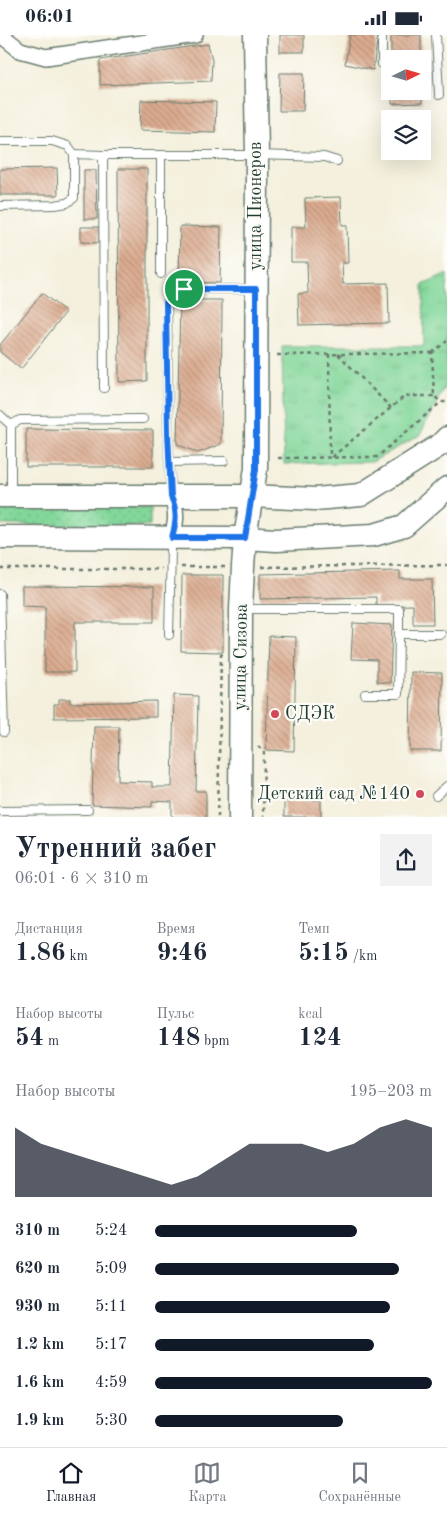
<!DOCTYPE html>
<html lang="ru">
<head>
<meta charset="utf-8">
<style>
	body { margin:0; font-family:"Old Standard TT",serif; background:#f2f2f3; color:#1f2937; height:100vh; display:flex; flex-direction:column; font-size:19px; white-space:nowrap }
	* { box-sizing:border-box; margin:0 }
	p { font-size:16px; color:#747a83 }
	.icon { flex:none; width:28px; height:28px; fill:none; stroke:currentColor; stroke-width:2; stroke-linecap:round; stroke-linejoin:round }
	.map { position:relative; height:782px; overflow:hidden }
	.sheet { display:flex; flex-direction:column; background:#fff; flex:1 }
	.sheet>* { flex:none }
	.needle { width:32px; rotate:85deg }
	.fabs { position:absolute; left:381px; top:15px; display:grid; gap:10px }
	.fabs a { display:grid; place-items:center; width:50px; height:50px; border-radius:0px; background:#fff; box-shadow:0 5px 20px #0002; font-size:25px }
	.pin { position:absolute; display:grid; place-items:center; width:42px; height:42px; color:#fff; margin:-21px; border:2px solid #fff; border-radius:50%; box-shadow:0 1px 5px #0007 }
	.round { display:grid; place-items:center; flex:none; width:52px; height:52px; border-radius:0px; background:#f2f2f3 }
	.headline { display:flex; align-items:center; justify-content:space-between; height:85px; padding:0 15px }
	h1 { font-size:28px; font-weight:800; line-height:38px }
	.metrics { display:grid; grid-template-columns:repeat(3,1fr); gap:8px; height:85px; padding:5px 15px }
	.metrics div { display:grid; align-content:center }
	.metrics b { font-size:25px; font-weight:800 }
	.metrics small { font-size:14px; font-weight:400 }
	.metrics p { font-size:14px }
	.chart { height:140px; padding:10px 15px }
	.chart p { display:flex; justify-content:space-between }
	.chart svg { width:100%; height:90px; margin-top:5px; fill:#111827; opacity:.7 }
	ul { padding:0 15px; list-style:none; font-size:16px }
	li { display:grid; grid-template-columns:80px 60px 1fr; align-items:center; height:38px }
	li i { height:12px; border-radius:6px; background:#111827 }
	.status { display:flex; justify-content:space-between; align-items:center; height:35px; padding:0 25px; background:#fff; direction:ltr }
	.status svg { height:14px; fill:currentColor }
	.dock { display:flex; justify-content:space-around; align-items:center; height:70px; border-top:1px solid #e0e1e3; background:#fff; font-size:14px; color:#747a83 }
	.dock a { display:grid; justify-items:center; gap:2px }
	.dock .active { color:#111827 }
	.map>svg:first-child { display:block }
	.grass { fill:url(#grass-dots); stroke:#508a67 }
	.park { fill:url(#park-tufts); stroke:#508a67 }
	.building { fill:url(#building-back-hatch) }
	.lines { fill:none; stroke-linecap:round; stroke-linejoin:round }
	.lane-casing { stroke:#6a7c6f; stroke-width:10 }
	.street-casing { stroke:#6a7c6f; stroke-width:18 }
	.secondary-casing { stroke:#6a7c6f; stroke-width:25 }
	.path { stroke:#6a7c6f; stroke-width:2.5; stroke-dasharray:4 4; stroke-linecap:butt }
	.lane { stroke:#fff; stroke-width:8 }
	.street { stroke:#fff; stroke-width:15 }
	.secondary { stroke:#fff; stroke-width:22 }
	.route-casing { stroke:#fff; stroke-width:10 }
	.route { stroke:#1a73e8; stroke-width:6 }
	.poi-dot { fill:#d1495b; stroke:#fdfcf7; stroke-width:2 }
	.labels { text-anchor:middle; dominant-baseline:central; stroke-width:4.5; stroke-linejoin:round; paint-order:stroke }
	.street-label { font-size:18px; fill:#1f3d34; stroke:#fdfcf7 }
	.poi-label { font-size:18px; fill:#1f3d34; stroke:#fdfcf7; text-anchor:start }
</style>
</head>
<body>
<div class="status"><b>06:01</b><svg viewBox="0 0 49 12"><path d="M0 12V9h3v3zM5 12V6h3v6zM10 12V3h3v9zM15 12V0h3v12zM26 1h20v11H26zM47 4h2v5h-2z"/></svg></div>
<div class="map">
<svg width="447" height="782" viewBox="0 0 447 782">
	<defs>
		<pattern id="grass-dots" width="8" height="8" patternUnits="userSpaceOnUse" patternTransform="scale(1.25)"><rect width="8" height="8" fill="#82d79a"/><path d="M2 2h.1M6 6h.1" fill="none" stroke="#70b985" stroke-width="1.8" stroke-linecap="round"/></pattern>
		<pattern id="park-tufts" width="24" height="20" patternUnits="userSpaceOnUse" patternTransform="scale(1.25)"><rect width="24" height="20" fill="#82d79a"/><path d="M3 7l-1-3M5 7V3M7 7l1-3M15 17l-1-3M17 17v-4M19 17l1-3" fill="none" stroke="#70b985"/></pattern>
		<pattern id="building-back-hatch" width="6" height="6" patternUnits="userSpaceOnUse" patternTransform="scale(1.25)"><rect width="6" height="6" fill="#dcac90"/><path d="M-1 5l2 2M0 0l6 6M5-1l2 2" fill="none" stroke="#b28d76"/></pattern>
	</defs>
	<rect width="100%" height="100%" fill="#fdfcf7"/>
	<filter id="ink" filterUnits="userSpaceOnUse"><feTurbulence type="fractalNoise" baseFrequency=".02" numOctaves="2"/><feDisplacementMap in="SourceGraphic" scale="10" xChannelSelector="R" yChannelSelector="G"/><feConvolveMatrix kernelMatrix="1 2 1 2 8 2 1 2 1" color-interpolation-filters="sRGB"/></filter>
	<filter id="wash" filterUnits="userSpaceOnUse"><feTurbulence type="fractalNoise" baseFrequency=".0096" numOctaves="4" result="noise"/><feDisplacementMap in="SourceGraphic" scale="20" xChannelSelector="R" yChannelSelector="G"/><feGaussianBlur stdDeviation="1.12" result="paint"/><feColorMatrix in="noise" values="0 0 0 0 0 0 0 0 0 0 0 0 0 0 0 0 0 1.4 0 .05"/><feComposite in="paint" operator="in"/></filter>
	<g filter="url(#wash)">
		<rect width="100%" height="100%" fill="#f4f0dd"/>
		<!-- grass -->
		<path class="grass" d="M0,471l150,1v19l-150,-1z"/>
		<!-- park -->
		<path class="park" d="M447,239v108l-27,53 -48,27 -88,2 -2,-118h142l-1,-61z"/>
		<g id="blocks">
			<!-- building -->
			<g class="building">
				<rect x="280" y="0" width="24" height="17"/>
				<path d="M350,0h28l-5,35 -28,-6z"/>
				<rect x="391" y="0" width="30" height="24"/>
				<path d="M208,9l4,15 -1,22 -111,4v-25z"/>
				<path d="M280,38h24l-1,38h-24z"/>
				<path d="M392,56h29l1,12 -30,1z"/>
				<path d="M141,65l75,2 -1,30 -75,-2z"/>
				<path d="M57,133l1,27h-58v-26z"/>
				<path d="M118,134h29v212l-28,1z"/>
				<path d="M84,135h12l1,49h-13z"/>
				<path d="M341,162l1,28h5l1,38h-6l1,21 45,-1 1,40 -90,2 -1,-31 10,-1 -1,-31h-16v-35h15l-1,-29z"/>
				<path d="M180,191l41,1 -1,56 -41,-1z"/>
				<path d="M81,192h18v16l-18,-1z"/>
				<path d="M42,258l24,19 -45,57 -21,-17v-7z"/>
				<path d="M180,265h42l-1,144 -23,9 -21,-9z"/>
				<path d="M26,394l127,1v37h-127z"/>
				<path d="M400,536v8h32l1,45h-20v-19l-37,1v-9l-116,2v-25z"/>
				<path d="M182,540h41v77l-42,-1z"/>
				<path d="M22,551l132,1v35h-79v50h-30v-65l-23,-1z"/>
				<path d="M353,588l39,2 -2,58 -13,-1v-22l-26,-1z"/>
				<path d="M269,601l27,1 -2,114 -28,-1z"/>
				<path d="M411,637l31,1 -1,78h-31z"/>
				<path d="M174,660l24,1 -2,95h10v26h-34v-15l-20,-1v6l-60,-2 2,-79h25l-1,55 34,1v5h20z"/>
				<path d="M59,664h11v4l86,-2v16l-102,1v-14h5z"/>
				<path d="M321,765v17h-37v-16z"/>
			</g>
		</g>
	</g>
	<g filter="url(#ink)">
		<use href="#blocks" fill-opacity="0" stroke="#6a7c6f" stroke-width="1"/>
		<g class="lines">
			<defs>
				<g id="lane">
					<path d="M382,0v29"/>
					<path d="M436,0l3,60"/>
					<path d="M0,106h52l16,5 6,8"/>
					<path d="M161,120v119"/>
					<path d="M0,171l55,-1 12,-2 7,-5v-44l29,1"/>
					<path d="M104,353l-1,-233h154l67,2 13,4"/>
					<path d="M0,380l11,10"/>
					<path d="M170,427l54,-1"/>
					<path d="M11,459v-69l9,-5 123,-1"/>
					<path d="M171,459l-3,-61 -1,-135 4,-6 13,-3h72"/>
					<path d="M0,559l4,138"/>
					<path d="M243,574h156v25h42"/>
					<path d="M169,600l2,-86 1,-9"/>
					<path d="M365,659h33l1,-60"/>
					<path d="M436,761l11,-10"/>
					<path d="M0,776l88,-1"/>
				</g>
				<g id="street">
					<path d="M1,0l19,15 26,7 149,-22"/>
					<path d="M171,461c7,15 5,27 1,42"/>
				</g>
				<g id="secondary">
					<path d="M0,461h250l65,3 46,-4 79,-50 7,-7"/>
					<path d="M0,502l245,1 31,2 98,-5 30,-9 43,-38"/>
					<path d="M240,782l1,-208 2,-42 2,-29 11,-70 1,-313 -2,-120"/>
				</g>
			</defs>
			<!-- lane casing -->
			<use href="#lane" class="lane-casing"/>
			<!-- street casing -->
			<use href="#street" class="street-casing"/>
			<!-- secondary casing -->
			<use href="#secondary" class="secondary-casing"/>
			<!-- path -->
			<g class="path">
				<path d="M432,318l15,-12"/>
				<path d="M329,319l1,104"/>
				<path d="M338,319l53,54"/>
				<path d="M277,320l155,-2 2,43 7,6"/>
				<path d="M332,422l73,-61h29"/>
				<path d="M278,423l99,-1 64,-55h6"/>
				<path d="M181,532h45"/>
				<path d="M261,532l186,-2"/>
				<path d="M0,534h161"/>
				<path d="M258,711l6,6 -1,65"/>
				<path d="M218,782l3,-162 2,-2"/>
			</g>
			<!-- lane -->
			<use href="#lane" class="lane"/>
			<!-- street -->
			<use href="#street" class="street"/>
			<!-- secondary -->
			<use href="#secondary" class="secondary"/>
		</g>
	</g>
	<g class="lines" filter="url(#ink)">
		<defs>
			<path id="route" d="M184,254h72v180l-11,69h-73c4,-15 6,-27 -1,-41l-3,-64 -2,-130c2,-11 9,-12 18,-14z"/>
		</defs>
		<!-- route casing -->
		<use href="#route" class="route-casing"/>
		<!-- route -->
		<use href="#route" class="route"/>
	</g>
	<!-- markers -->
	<g class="poi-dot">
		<circle cx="275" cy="679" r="5"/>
		<circle cx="420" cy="759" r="5"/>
	</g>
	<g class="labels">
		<!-- street labels -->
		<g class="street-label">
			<text transform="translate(256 171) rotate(-90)">улица Пионеров</text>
			<text transform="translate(241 622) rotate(-89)">улица Сизова</text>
		</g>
		<!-- poi labels -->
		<g class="poi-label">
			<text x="285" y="679">СДЭК</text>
			<text x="410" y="759" text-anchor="end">Детский сад №140</text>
		</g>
	</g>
</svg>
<div class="fabs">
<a><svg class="needle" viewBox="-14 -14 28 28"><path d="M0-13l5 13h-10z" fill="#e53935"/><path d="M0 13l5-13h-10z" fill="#747a83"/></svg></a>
<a><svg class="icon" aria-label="layers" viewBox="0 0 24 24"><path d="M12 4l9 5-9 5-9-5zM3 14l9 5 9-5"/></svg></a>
</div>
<div class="pin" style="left:184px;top:254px;background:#1e9e55"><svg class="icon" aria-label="arrive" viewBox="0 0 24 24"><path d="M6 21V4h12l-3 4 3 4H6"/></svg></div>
</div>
<section class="sheet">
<div class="headline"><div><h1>Утренний забег</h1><p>06:01 · 6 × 310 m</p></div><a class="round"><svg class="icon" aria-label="share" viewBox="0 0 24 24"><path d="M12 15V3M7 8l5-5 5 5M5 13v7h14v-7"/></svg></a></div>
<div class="metrics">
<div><p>Дистанция</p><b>1.86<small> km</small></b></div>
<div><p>Время</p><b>9:46</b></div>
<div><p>Темп</p><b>5:15<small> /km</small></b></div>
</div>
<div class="metrics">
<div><p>Набор высоты</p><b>54<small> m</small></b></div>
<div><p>Пульс</p><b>148<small> bpm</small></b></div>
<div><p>kcal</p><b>124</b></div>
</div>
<div class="chart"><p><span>Набор высоты</span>195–203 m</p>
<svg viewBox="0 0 160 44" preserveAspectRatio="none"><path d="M0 44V10L10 18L20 22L30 26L40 30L50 34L60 38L70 34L80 26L90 18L100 18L110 18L120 22L130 18L140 10L150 6L160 10V44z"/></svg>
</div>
<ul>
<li><b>310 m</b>5:24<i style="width:73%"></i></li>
<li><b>620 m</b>5:09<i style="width:88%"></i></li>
<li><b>930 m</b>5:11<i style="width:85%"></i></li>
<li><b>1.2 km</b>5:17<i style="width:79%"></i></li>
<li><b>1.6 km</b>4:59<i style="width:100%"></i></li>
<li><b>1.9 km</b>5:30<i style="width:68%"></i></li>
</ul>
</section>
<nav class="dock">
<a class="active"><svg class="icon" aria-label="home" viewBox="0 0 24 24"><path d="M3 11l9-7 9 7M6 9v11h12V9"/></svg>Главная</a>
<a><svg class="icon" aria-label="map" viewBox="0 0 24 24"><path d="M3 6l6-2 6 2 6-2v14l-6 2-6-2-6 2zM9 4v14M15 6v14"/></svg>Карта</a>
<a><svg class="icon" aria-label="saved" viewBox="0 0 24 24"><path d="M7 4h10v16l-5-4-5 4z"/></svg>Сохранённые</a>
</nav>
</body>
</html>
